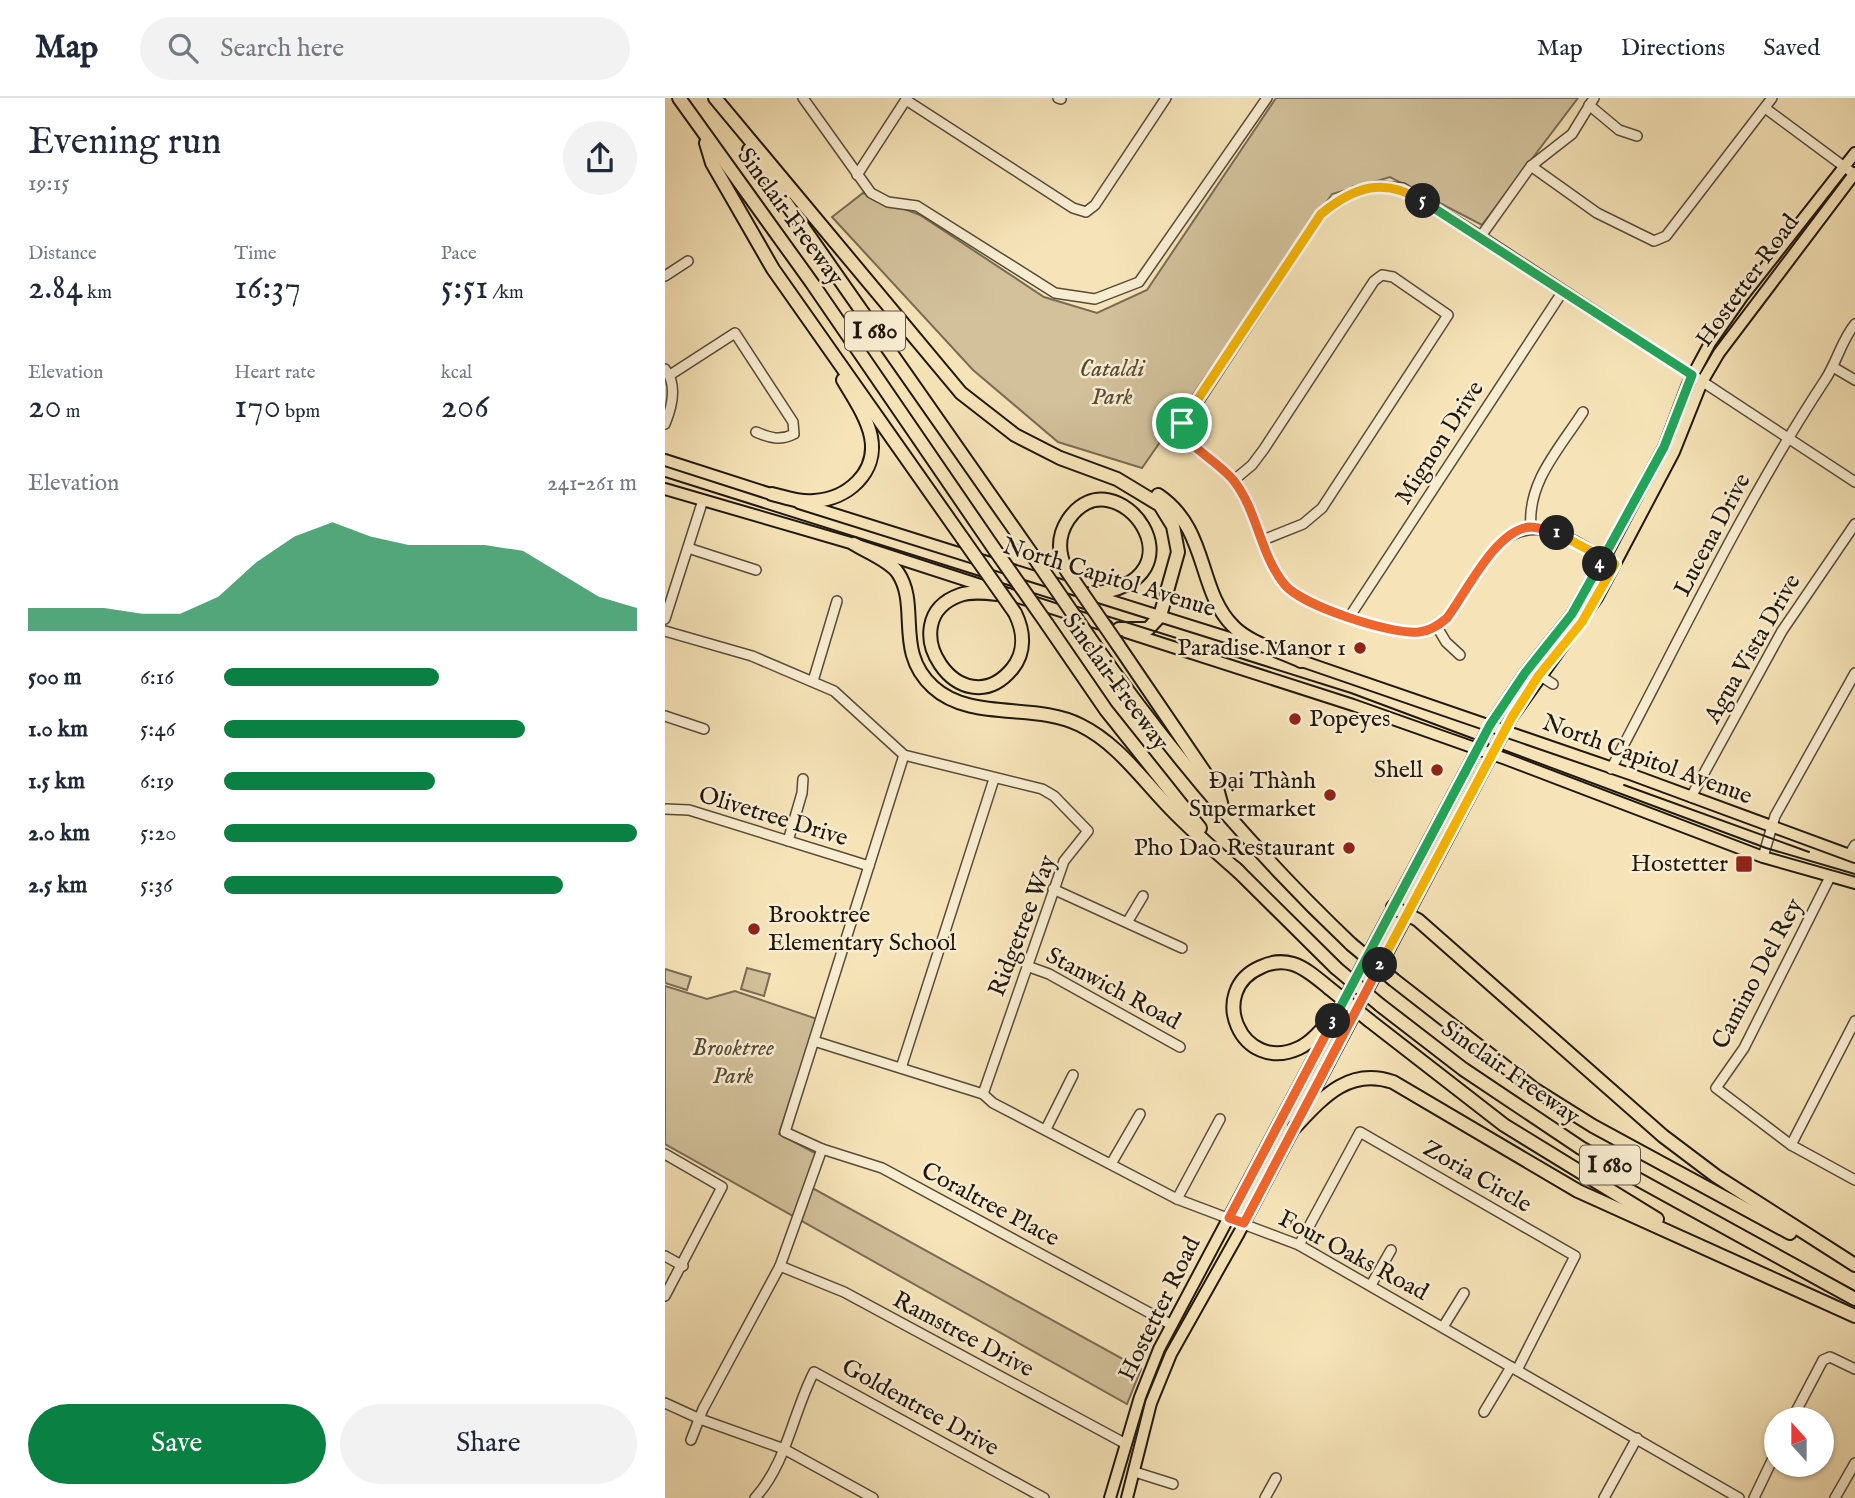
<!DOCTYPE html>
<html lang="en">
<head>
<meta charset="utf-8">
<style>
	body { margin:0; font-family:"IM FELL English",serif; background:#f2f2f3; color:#1f2937; height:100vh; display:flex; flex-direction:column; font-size:26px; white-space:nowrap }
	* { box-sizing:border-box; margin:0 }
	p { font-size:23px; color:#747a83 }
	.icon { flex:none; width:38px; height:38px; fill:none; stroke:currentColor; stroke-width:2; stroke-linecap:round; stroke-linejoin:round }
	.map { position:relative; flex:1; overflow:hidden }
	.panel { display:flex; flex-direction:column; background:#fff; width:665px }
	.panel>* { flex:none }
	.needle { width:46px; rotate:339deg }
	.controls { position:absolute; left:1099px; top:1309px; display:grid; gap:14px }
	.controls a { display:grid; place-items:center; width:70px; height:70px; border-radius:50%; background:#fff; box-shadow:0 2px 5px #0004; font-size:35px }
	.pin { position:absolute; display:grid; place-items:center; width:60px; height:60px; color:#fff; margin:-30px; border:4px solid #fff; border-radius:50%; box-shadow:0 2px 7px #0007 }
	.km { position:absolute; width:35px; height:35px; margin:-18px; border-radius:50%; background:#222; color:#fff; font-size:19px; line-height:35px; text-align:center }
	.round { display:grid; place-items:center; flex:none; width:74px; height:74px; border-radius:37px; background:#f2f2f3 }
	.headline { display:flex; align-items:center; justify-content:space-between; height:119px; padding:0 28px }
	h1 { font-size:38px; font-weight:600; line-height:52px }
	.stats { display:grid; grid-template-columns:repeat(3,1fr); gap:10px; height:119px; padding:7px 28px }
	.stats div { display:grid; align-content:center }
	.stats b { font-size:35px; font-weight:600 }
	.stats small { font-size:19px; font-weight:400 }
	.stats p { font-size:19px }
	.chart { height:196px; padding:14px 28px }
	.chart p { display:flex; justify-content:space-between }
	.chart svg { width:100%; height:126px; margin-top:7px; fill:#0b8043; opacity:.7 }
	.cta { display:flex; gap:14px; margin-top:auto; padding:14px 28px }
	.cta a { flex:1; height:80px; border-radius:42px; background:#0b8043; color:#fff; font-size:28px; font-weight:600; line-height:80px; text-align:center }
	.cta a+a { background:#f2f2f3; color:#1f2937 }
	ul { padding:0 28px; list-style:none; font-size:23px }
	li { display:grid; grid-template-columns:112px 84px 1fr; align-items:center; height:52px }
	li i { height:18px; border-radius:9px; background:#0b8043 }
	header { display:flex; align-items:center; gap:42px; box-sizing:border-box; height:98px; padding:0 35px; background:#fff; border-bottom:2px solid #e0e1e3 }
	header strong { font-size:33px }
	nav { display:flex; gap:38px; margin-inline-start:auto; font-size:24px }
	.search { width:490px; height:63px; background:#f2f2f3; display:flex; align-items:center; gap:18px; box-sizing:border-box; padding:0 24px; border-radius:38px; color:#747a83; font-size:26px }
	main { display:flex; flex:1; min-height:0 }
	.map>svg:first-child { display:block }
	.green { fill:#d2c19b; stroke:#796c55; stroke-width:2 }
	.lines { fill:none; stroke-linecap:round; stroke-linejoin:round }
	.minor-casing { stroke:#564b39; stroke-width:12 }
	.major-casing { stroke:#20180f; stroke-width:14 }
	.highway-casing { stroke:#20180f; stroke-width:16 }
	.minor { stroke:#f9edd1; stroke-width:9 }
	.major { stroke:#f6e4b8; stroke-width:10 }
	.highway { stroke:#f6e4b8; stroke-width:12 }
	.tram { stroke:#20180f; stroke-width:2 }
	.highway-bridge-casing { stroke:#20180f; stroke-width:16; stroke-linecap:butt }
	.highway-bridge { stroke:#f6e4b8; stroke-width:12 }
	.split-1-casing { stroke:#fff; stroke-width:14 }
	.split-2-casing { stroke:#fff; stroke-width:14 }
	.split-3-casing { stroke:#fff; stroke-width:14 }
	.split-4-casing { stroke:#fff; stroke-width:14 }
	.split-5-casing { stroke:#fff; stroke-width:14 }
	.split-6-casing { stroke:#fff; stroke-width:14 }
	.split-1 { stroke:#f0652b; stroke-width:9 }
	.split-2 { stroke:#f5b400; stroke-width:9 }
	.split-3 { stroke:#f0652b; stroke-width:9 }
	.split-4 { stroke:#22a559; stroke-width:9 }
	.split-5 { stroke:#22a559; stroke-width:9 }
	.split-6 { stroke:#f5b400; stroke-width:9 }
	.poi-dot { fill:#8f2418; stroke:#f9edd1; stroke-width:2.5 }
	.labels { text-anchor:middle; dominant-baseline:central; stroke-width:5; stroke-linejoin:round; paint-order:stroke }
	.shield { fill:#f9edd1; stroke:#615849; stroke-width:2 }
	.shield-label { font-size:23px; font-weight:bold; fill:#20180f }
	.street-label { font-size:24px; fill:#20180f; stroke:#f9edd1 }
	.park-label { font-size:24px; font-style:italic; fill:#554b39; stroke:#f9edd1 }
	.poi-label { font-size:24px; fill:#20180f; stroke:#f9edd1; text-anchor:end }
</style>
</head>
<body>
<header>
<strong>Map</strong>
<div class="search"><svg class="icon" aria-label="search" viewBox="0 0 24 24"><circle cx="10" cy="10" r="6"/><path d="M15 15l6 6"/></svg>Search here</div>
<nav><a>Map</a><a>Directions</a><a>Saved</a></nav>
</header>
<main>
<section class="panel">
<div class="headline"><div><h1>Evening run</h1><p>19:15</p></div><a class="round"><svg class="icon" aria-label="share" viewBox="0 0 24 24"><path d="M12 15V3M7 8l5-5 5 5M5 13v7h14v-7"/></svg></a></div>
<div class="stats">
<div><p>Distance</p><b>2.84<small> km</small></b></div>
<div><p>Time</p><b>16:37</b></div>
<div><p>Pace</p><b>5:51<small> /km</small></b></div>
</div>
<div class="stats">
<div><p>Elevation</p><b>20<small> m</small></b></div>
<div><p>Heart rate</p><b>170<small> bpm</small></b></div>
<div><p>kcal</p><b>206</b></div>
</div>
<div class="chart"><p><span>Elevation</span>241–261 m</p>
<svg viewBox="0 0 160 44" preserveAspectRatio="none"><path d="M0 44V36L10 36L20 36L30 38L40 38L50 32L60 20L70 11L80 6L90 11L100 14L110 14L120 14L130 16L140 24L150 32L160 36V44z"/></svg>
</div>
<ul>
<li><b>500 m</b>6:16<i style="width:52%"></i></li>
<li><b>1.0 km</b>5:46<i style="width:73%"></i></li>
<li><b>1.5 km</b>6:19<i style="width:51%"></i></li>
<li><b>2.0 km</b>5:20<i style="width:100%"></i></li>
<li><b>2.5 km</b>5:36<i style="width:82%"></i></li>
</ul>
<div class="cta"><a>Save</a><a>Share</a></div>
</section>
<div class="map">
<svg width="1190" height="1400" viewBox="0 0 1190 1400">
	<rect width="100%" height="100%" fill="#f6e4b8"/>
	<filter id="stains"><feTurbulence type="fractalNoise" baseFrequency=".00286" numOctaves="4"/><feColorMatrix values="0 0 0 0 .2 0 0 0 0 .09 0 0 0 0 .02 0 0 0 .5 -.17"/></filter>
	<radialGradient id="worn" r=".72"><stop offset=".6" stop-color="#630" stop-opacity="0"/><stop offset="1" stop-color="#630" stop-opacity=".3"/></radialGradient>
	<!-- green -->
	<g class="green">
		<path d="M611,0h302l-96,127 -92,-48 -58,17 -190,274 -84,-26 -85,-72 -141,-153 31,-24 57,22 124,82 53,16 50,-23z"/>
		<path d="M82,870l23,6 -6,22 -23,-7z"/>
		<path d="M0,871l26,8 -4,13 -22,-7z"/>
		<path d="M0,888l42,13 28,-8 82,28 -38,115 38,20 -12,30 336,185 -14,35 -462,-260z"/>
	</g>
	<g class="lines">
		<defs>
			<g id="minor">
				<path d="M138,0l68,95 17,9 29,4 138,87 40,6 44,-17 128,-184"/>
				<path d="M393,0l3,1"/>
				<path d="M241,2l167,108 13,4 9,-7 71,-107"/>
				<path d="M924,7l30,25 18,6"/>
				<path d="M1100,10l89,66"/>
				<path d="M866,68l66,47 57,28 12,-5 106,-138"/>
				<path d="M192,77l50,-77"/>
				<path d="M816,138l50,-70 41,-32 22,-36"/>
				<path d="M0,178l23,-15"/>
				<path d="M1168,269l22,13"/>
				<path d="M0,271c13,16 7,38 0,55"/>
				<path d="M5,277l65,-42 58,89 1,12c-14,7 -24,4 -38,-2"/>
				<path d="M569,382l18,-15 12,-16 110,-168 8,-6 11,2 55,38 -126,193 -19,16 -40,16"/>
				<path d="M866,429c-4,-45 29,-79 52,-115"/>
				<path d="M23,450l68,22"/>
				<path d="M945,464c-16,-9 -31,-21 -48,-27 -64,-25 -83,40 -115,83 -8,7 -17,13 -28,14 -27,3 -116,-26 -134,-47 -25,-30 -27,-73 -51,-104 -13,-18 -46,-35 -54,-51l141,-216 34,-23 22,-5 26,2 75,46 377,248"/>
				<path d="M685,518l213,-325"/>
				<path d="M0,521l38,-119"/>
				<path d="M772,529l9,15 14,13"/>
				<path d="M0,533l87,25 82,35 70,64 138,34 12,7 34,35 -24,30 -81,233"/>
				<path d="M874,577l14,9"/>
				<path d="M148,583l24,-80"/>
				<path d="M0,618l39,13"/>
				<path d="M239,657l-119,377 37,17 60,19 290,157"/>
				<path d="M946,671c69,-130 133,-266 214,-389 12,-18 16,-39 30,-56"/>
				<path d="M1026,699l91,-166 73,-107"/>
				<path d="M0,711l24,1 180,56"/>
				<path d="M123,743l14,-48 1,-14"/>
				<path d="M1184,757l6,-10"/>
				<path d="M1098,759l12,-41 80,-143"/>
				<path d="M1165,779l-86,171 -28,40 75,57 64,35"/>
				<path d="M388,791l129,59"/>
				<path d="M463,823l15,-25"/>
				<path d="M362,868l22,8 131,73"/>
				<path d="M149,943l169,53 10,9 184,96 122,46 440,253"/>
				<path d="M236,970l93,-289"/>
				<path d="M381,1031l27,-54"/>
				<path d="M1126,1047l64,-124"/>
				<path d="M0,1056l57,33 -57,109"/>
				<path d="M446,1066l29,-50"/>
				<path d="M512,1101l43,-80"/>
				<path d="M634,1147l61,-113 215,124 -58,114"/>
				<path d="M0,1158l18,10"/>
				<path d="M115,1168l64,26 282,152"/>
				<path d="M706,1187l20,-35"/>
				<path d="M778,1229l21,-34"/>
				<path d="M0,1305l35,16 84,30 89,49"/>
				<path d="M819,1314l27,-45"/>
				<path d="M1127,1321l31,-59 7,-3 25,12"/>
				<path d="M26,1342l12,-31 77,-143 42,-117"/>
				<path d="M470,1374l38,12"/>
				<path d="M90,1400c32,-35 38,-86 59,-126l230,126"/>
				<path d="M600,1400l11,-20"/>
				<path d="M939,1400l33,-60"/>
				<path d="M1089,1400l22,-46"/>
				<path d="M1170,1400l20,-35"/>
			</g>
			<g id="major">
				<path d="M0,362l112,36"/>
				<path d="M0,391l189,55 253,82"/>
				<path d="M134,405l459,144"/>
				<path d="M461,534l227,73 153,54 257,98 92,26"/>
				<path d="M628,560l337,116 225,83"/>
				<path d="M675,909l150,-282 35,-52 47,-59 32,-56 60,-111 24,-63 22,-41 32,-46 113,-144"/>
				<path d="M445,1400l30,-101 19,-48 174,-328"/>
				<path d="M462,1400l24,-95 20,-49 68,-121 273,-516 85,-119 77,-146 28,-70 17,-29 136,-180"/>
			</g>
			<g id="highway">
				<path d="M14,0l133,185 183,267"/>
				<path d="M50,0l246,295 54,42 45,23 57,21 43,26 13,21 5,26 -18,64 -12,13h-29"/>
				<path d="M41,45l6,20 61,106 190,270"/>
				<path d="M84,52l289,413"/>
				<path d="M107,396c13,3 28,9 42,7 33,-2 64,-28 57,-64 -4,-20 -18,-40 -28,-57"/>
				<path d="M493,397c51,34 39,95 75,131 16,17 47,25 68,35"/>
				<path d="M189,446c13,8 36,17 44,29 22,33 -4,79 35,114 38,35 102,15 147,38 37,18 61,53 89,82 22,23 46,44 70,65"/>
				<path d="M402,473c-9,-17 -10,-34 1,-51 47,-70 145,62 22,74"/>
				<path d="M343,497c-15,-1 -34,-5 -48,0 -71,25 1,135 52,74 14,-17 12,-38 3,-56"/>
				<path d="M382,526l59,86 94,118"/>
				<path d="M424,539c78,112 164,214 262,307"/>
				<path d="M453,547l100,147 5,18"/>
				<path d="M570,770l101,100"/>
				<path d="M728,809l25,13 245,216 53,40 139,89"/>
				<path d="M729,882l140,109 59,37 197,107"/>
				<path d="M664,890c-11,-9 -23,-20 -36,-24 -10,-3 -22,-2 -32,3 -55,23 -20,108 38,81 15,-7 28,-25 39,-37"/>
				<path d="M715,907l83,64 118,79 274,151"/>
				<path d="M705,923l134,104 153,94"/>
				<path d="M630,1029c28,-30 54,-60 98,-45l185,109 277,125"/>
			</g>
		</defs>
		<!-- minor casing -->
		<use href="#minor" class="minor-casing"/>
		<!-- major casing -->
		<use href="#major" class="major-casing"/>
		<!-- highway casing -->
		<use href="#highway" class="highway-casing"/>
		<!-- minor -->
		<use href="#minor" class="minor"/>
		<!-- major -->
		<use href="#major" class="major"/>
		<!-- highway -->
		<use href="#highway" class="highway"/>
		<!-- tram -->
		<g class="tram">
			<path d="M0,379l686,216 415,155 89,26"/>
			<path d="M959,687l185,67"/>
		</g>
		<defs>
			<g id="highway-bridge">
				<path d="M298,441l52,74"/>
				<path d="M330,452l52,74"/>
				<path d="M373,465l51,74"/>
				<path d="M402,473l51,74"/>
				<path d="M686,846l43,36"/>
				<path d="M671,870l44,37"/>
				<path d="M664,890l41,33"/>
			</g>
		</defs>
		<!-- highway-bridge casing -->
		<use href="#highway-bridge" class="highway-bridge-casing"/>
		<!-- highway-bridge -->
		<use href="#highway-bridge" class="highway-bridge"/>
	</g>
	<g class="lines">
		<defs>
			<path id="split-1" d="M517,325l-2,7c8,16 41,34 54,51 24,31 26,74 51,104 18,21 107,50 134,47 11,-1 20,-7 28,-14 19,-25 49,-89 83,-91 9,0 19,4 27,6"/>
			<path id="split-2" d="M715,867l132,-248 27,-42 43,-53 33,-58 -58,-31"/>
			<path id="split-3" d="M668,923l-104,197 15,5 136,-258"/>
			<path id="split-4" d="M668,923l157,-296 35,-52 47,-59 28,-50"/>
			<path id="split-5" d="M758,103l269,174 -28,72 -64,117"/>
			<path id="split-6" d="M517,325l139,-209c34,-28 63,-37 102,-13"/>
		</defs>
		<!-- split-1 casing -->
		<use href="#split-1" class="split-1-casing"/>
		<!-- split-2 casing -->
		<use href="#split-2" class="split-2-casing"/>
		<!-- split-3 casing -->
		<use href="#split-3" class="split-3-casing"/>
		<!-- split-4 casing -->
		<use href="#split-4" class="split-4-casing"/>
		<!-- split-5 casing -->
		<use href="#split-5" class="split-5-casing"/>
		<!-- split-6 casing -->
		<use href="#split-6" class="split-6-casing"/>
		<!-- split-1 -->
		<use href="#split-1" class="split-1"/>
		<!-- split-2 -->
		<use href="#split-2" class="split-2"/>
		<!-- split-3 -->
		<use href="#split-3" class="split-3"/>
		<!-- split-4 -->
		<use href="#split-4" class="split-4"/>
		<!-- split-5 -->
		<use href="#split-5" class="split-5"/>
		<!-- split-6 -->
		<use href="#split-6" class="split-6"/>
	</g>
	<!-- markers -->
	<g class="poi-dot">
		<circle cx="695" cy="550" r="7"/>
		<circle cx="630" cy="621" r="7"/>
		<circle cx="772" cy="672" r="7"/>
		<circle cx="665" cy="697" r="7"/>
		<circle cx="684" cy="750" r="7"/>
		<rect x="1070" y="757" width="18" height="18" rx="3.5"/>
		<circle cx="89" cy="831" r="7"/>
	</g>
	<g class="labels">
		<!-- shield labels -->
		<g class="shield">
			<rect x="180" y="213.5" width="60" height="39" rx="5"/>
			<rect x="915" y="1047.5" width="60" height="39" rx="5"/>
		</g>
		<g class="shield-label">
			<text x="210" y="233">I 680</text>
			<text x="945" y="1067">I 680</text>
		</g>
		<!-- street labels -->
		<g class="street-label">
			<text transform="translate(125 119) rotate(54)">Sinclair Freeway</text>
			<text transform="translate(1083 183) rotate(-54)">Hostetter Road</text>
			<text transform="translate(775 345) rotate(-57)">Mignon Drive</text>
			<text transform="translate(1048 437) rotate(-62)">Lucena Drive</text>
			<text transform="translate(444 480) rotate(17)">North Capitol Avenue</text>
			<text transform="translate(1088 551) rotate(-60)">Agua Vista Drive</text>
			<text transform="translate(450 584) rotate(54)">Sinclair Freeway</text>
			<text transform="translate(982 662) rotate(20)">North Capitol Avenue</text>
			<text transform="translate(108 719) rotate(17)">Olivetree Drive</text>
			<text transform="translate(358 828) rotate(-69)">Ridgetree Way</text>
			<text transform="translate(1093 876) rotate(-62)">Camino Del Rey</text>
			<text transform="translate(448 891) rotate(28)">Stanwich Road</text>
			<text transform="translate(845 975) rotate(35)">Sinclair Freeway</text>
			<text transform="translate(812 1079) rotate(30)">Zoria Circle</text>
			<text transform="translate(325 1107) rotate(28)">Coraltree Place</text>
			<text transform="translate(688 1158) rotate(28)">Four Oaks Road</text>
			<text transform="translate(495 1211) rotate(-64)">Hostetter Road</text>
			<text transform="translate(298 1237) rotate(28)">Ramstree Drive</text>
			<text transform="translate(255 1310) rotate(29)">Goldentree Drive</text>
		</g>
		<!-- park labels -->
		<g class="park-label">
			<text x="447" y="271">Cataldi<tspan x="447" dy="28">Park</tspan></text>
			<text x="68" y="950">Brooktree<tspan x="68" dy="28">Park</tspan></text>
		</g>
		<!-- poi labels -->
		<g class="poi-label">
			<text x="681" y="550">Paradise Manor 1</text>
			<text x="644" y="621" text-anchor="start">Popeyes</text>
			<text x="758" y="672">Shell</text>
			<text x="651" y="683">Đại Thành<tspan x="651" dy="28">Supermarket</tspan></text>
			<text x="670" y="750">Pho Dao Restaurant</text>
			<text x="1063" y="766">Hostetter</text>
			<text x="103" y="817" text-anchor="start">Brooktree<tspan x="103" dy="28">Elementary School</tspan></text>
		</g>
	</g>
	<rect width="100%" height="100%" filter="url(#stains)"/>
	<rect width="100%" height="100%" fill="url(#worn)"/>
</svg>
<div class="controls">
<a><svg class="needle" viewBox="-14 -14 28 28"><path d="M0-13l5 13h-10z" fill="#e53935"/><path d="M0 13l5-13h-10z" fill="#747a83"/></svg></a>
</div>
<div class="pin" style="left:517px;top:325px;background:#1e9e55"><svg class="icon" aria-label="arrive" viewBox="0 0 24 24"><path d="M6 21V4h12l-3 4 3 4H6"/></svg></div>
<b class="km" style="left:892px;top:435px">1</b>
<b class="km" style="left:715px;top:867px">2</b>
<b class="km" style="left:668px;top:923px">3</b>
<b class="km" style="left:935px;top:466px">4</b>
<b class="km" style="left:758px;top:103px">5</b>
</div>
</main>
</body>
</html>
